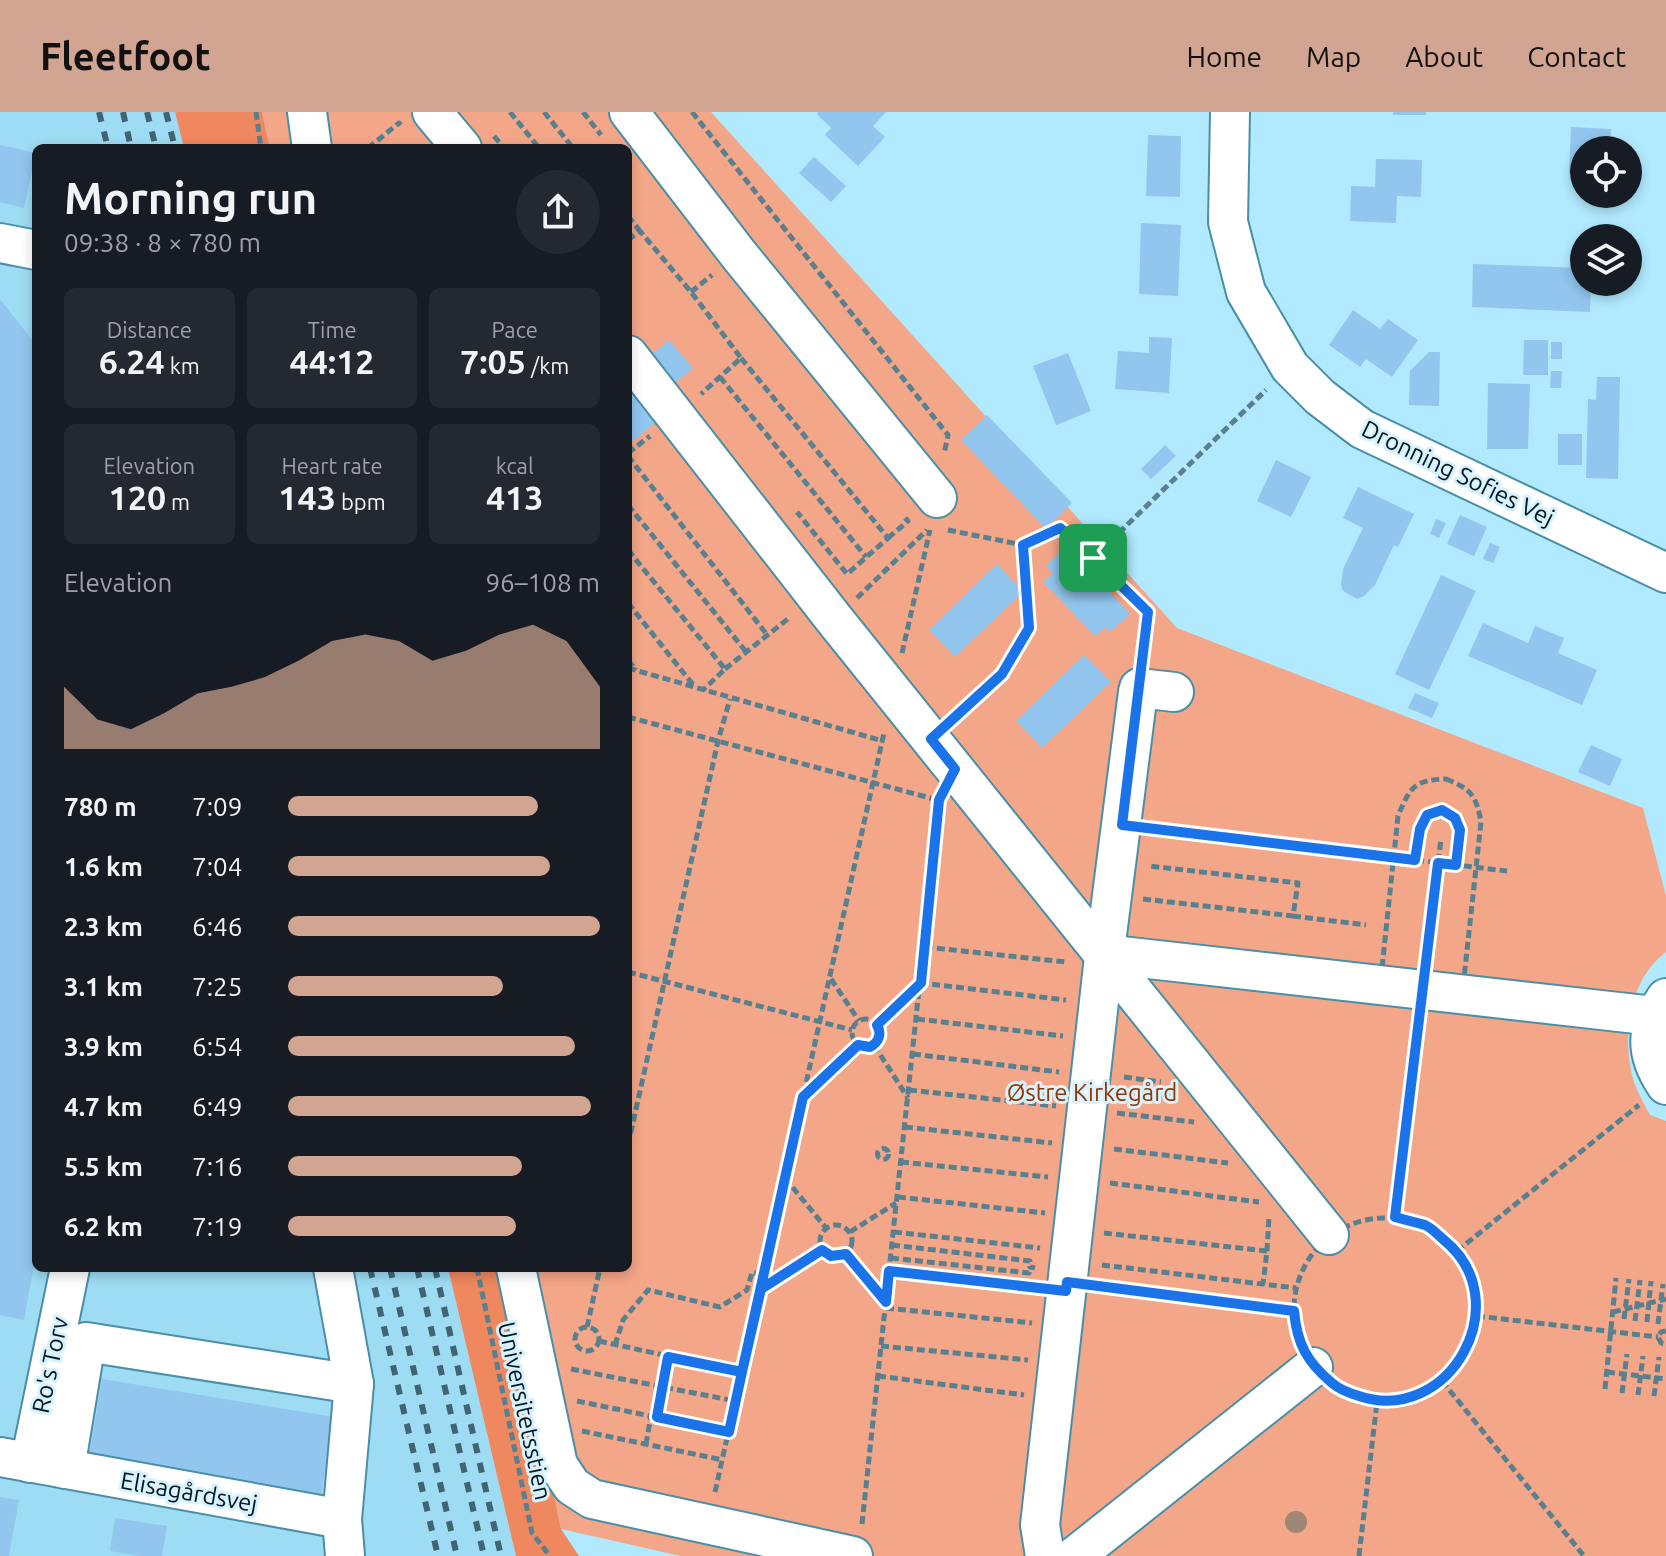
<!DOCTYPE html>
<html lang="en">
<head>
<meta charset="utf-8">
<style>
	body { margin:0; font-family:Ubuntu,sans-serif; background:#242831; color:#f1f3f6; height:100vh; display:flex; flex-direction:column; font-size:30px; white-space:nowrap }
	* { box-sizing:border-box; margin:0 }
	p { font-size:26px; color:#9ea1a6 }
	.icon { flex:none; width:44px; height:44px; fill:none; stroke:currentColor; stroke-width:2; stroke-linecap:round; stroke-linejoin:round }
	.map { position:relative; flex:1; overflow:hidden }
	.side { position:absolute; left:32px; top:32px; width:600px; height:1128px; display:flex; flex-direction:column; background:#171b24; border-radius:12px; box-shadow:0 4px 12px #0003 }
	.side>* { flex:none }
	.fabs { position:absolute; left:1570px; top:24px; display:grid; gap:16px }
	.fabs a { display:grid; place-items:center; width:72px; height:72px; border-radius:50%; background:#171b24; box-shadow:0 4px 12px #0003; font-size:40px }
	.pin { position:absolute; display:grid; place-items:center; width:68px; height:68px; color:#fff; margin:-34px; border-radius:16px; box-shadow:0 4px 12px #0006 }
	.round { display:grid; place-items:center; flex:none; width:84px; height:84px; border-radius:42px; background:#242831 }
	.summary { display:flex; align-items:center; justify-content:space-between; height:136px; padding:0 32px }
	h1 { font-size:44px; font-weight:700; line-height:60px }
	.metrics { display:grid; grid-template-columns:repeat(3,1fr); gap:12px; height:136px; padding:8px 32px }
	.metrics div { display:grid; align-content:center; border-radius:12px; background:#242831; text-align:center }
	.metrics b { font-size:34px; font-weight:700 }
	.metrics small { font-size:22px; font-weight:400 }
	.metrics p { font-size:22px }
	.chart { height:224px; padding:16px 32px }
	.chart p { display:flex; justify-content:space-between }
	.chart svg { width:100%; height:144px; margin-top:8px; fill:#d1a591; opacity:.7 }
	ul { padding:0 32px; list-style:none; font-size:26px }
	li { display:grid; grid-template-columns:128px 96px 1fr; align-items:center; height:60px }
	li i { height:20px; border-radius:10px; background:#d1a591 }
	header { display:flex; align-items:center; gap:48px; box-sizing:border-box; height:112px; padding:0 40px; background:#d1a591; color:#111 }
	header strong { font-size:38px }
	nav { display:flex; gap:44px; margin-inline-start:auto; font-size:28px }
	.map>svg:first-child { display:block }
	.built { fill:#9ddcf3 }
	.green { fill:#f3a688 }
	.forest { fill:#ef885f }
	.building { fill:#92c6ef }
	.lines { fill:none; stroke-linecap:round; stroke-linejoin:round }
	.minor-casing { stroke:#488fa7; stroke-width:42 }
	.path { stroke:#58808f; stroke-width:5; stroke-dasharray:8 4; stroke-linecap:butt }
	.minor { stroke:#fff; stroke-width:38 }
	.rail { stroke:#406471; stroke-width:6; stroke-dasharray:10 10; stroke-linecap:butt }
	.tree { fill:#9f8775 }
	.route-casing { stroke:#fff; stroke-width:16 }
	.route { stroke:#1a73e8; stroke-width:10 }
	.labels { text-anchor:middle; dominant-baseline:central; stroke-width:6; stroke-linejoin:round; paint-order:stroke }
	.street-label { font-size:24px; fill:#001821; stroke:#d7f2fd }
	.park-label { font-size:24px; fill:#913604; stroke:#d7f2fd }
</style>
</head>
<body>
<header>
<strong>Fleetfoot</strong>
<nav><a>Home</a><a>Map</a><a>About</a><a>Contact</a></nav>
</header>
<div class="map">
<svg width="1666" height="1444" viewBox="0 0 1666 1444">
	<rect width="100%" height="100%" fill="#b1eaff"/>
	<!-- built -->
	<path class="built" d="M0,0h175l9,36h-148v1120h412l68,288h-516z"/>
	<!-- green -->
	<path class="green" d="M262,0h449l466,516 466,180 23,88v56c-36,27 -44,81 -34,123 3,14 12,28 18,40l16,6v435h-985l-120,-27 -55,-261h122v-1120h-358z"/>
	<!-- forest -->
	<g class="forest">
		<path d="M175,0h87l8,36h-86z"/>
		<path d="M448,1156h58l55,261 18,27h-63z"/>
	</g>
	<!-- building -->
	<g class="building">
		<path d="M818,0h68l-13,14 12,11 -27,29 -33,-31 6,-7 -14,-14z"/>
		<rect x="1393" y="0" width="33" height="3"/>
		<path d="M1571,15l40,2 -1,21h-26v24h-15z"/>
		<path d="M1148,23l33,1 -1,61 -34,-1z"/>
		<path d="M0,33l36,8 -12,55 -24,-6z"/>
		<path d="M814,45l32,29 -15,16 -32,-29z"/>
		<path d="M1376,47l46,1 -1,37 -24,-1 -1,27 -46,-2 1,-35 24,1z"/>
		<path d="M1141,111l40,2 -3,71 -39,-2z"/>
		<path d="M1473,152l111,4v14h7l-1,30 -118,-5z"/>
		<path d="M0,187l36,46v909l-12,66 -24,-5z"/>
		<path d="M1353,198l27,19 8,-10 30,21 -26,37 -26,-18 -6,8 -31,-22z"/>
		<path d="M1149,225l23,1 -3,55 -54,-4 3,-38 31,2z"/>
		<path d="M669,228l24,28 -20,17 -24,-28z"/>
		<path d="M1524,228h24v35h-25z"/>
		<rect x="1551" y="230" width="11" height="17"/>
		<path d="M1429,240h11l-1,54 -30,-1 1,-34z"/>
		<path d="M1068,241l23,58 -35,14 -23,-59z"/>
		<path d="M1551,259h11l-1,17h-11z"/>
		<path d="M1597,265h23l-2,102 -32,-1 2,-79 8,1z"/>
		<path d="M1488,271l42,1 -2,65h-41z"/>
		<path d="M634,274l26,33 -32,26v-54z"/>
		<path d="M987,303l85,88 -26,26 -85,-89z"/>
		<rect x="1558" y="322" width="24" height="31"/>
		<path d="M1165,333l11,11 -25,23 -10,-10z"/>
		<path d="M1276,348l35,17 -20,40 -34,-16z"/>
		<path d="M1358,375l56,27 -16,33 -4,-2 -19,40 -11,11 -7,3 -14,-8 -2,-6 2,-16 20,-41 -20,-10z"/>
		<path d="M1460,403l27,12 -13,29 -27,-12z"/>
		<path d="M1436,407l10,4 -7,15 -9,-4z"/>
		<path d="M1490,431l10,4 -7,16 -10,-4z"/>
		<path d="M1066,435l64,67 -20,18 -5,-5 -10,9 -52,-54 10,-9 -7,-7z"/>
		<path d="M997,452l26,28 -68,65 -26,-27z"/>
		<path d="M1441,463l35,16 -47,99 -34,-16z"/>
		<path d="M1483,511l45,20 7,-17 29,12 -6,15 39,17 -15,35 -114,-49z"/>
		<path d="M1084,543l27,27 -69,66 -26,-27z"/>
		<path d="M1415,581l24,10 -7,15 -24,-10z"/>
		<path d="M1591,633l31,14 -12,27 -32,-14z"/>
		<path d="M102,1267l232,38 -13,78 -232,-38z"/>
		<path d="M0,1385l19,3 -10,56h-9z"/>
		<path d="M115,1406l52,8 -5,30h-23l-29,-5z"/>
	</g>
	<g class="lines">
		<defs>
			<g id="minor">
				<path d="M307,0l5,36"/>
				<path d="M432,0l30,36"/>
				<path d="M629,0l110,143 198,243"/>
				<path d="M1230,0l-2,110 18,70 44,75 30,30 42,32 304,144"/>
				<path d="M0,131l36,7"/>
				<path d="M628,243l206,264 495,616"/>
				<path d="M1104,842l550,62"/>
				<path d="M1666,886c-21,31 -21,56 0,87"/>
				<path d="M333,1156l21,116 -12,135 3,37"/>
				<path d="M516,1156l42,197 14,21 20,13 261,57"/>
				<path d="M0,1345l342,62"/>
				<path d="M30,1351l40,-195"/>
				<path d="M65,1357l21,-127 268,42"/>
				<path d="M1045,1444l-5,-31 63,-559 35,-274 1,-4 35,4"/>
				<path d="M1075,1444l238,-189"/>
			</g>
		</defs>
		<!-- minor casing -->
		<use href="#minor" class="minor-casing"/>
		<!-- path -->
		<g class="path">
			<path d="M256,0l5,36"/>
			<path d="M510,0l29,36"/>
			<path d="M544,0l29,36"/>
			<path d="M583,0l18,23"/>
			<path d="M692,0l256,323 -4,19"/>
			<path d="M494,24l10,12"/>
			<path d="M368,36l31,-25 2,2"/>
			<path d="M628,104l12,15"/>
			<path d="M628,128l12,-9 51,61 50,66 -40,36"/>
			<path d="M691,180l21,-17"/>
			<path d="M741,246l147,180 -41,36 -50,-62"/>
			<path d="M720,265l146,180"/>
			<path d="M628,341l22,-17"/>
			<path d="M628,344l140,180"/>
			<path d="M628,393l119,148"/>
			<path d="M948,418l75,15 37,-17 88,84 -6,44"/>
			<path d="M888,426l20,-17 -3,-3"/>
			<path d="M628,438l97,119 -22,21"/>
			<path d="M1093,446l173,-168"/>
			<path d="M857,486l70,-68"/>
			<path d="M628,491l66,83"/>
			<path d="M902,541l28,-123"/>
			<path d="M628,548l8,10"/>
			<path d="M628,556l255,73"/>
			<path d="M725,557l64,-51"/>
			<path d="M628,605l306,82"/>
			<path d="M953,607l49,-45 27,-46 -6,-83"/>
			<path d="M1446,667c25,10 30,16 35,43l-17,156 -82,-10 16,-152c12,-29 16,-36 48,-37z"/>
			<path d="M1154,717l353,42"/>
			<path d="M1415,748l5,-31 7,-14 15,-5 13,8 5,12 -4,35"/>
			<path d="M1143,787l150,17 5,-33 -149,-17"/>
			<path d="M1293,804l73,9"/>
			<path d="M925,835l141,15"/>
			<path d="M1426,845l15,-118"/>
			<path d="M628,860l224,58"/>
			<path d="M831,867l28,42"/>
			<path d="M917,907l146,17"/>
			<circle cx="866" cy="921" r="14"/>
			<path d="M877,913l44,-42 145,17"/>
			<path d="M874,933l34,53"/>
			<path d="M913,942l146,18"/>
			<path d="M1124,965l37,5"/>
			<path d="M909,978l147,16"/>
			<path d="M804,985l54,-52"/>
			<path d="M1117,1001l77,9"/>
			<path d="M905,1015l147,16"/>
			<path d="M628,1033l90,-404 12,-42"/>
			<circle cx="883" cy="1042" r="5.5"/>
			<path d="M1114,1037l114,14"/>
			<path d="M901,1050l147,15"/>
			<path d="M785,1066l41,50"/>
			<path d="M1110,1071l149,19"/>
			<path d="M898,1085l147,16"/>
			<path d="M1395,1105l23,-195"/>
			<circle cx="1385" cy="1197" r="91"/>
			<circle cx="836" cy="1129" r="16"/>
			<path d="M850,1120l46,-29"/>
			<path d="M894,1120l146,16"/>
			<path d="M1104,1121l163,18 -4,33"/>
			<path d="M892,1133l138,16v6l5,1"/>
			<path d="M1267,1139l2,-35"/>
			<path d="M1457,1139l182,-146"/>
			<path d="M846,1142l39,47"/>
			<path d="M891,1146l138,15 1,-6"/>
			<path d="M1102,1153l194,23"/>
			<path d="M477,1156l55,265 18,23"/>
			<path d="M889,1159l144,16"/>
			<path d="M1101,1174l193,25"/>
			<path d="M761,1177l61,-39"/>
			<path d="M886,1196l146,15"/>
			<path d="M1613,1200l53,-13"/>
			<path d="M1477,1204l181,21"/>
			<path d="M1624,1207l5,-40"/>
			<path d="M1635,1209l5,-41"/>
			<path d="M1647,1210l4,-41"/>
			<path d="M1658,1212l5,-40"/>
			<circle cx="587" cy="1227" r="12"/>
			<path d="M587,1215l13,-59"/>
			<path d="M1666,1219l-5,1 -3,5 3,6 5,1"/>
			<path d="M599,1229l143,31"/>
			<path d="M615,1233l8,-25 25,-30 72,17 27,-17 5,-18 12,3"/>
			<path d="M881,1234l147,14"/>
			<path d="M571,1257l164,32"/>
			<path d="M1607,1260l59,7"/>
			<path d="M878,1264l146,19"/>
			<path d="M1442,1269l142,175"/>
			<path d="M1605,1277l11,-111"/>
			<path d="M1622,1281l5,-39"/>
			<path d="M1638,1283l5,-39"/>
			<path d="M1654,1284l5,-39"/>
			<path d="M577,1289l152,31"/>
			<path d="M657,1305l11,-60"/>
			<path d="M582,1319l141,29"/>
			<path d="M646,1332l5,-28"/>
			<path d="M715,1380l169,-759"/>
			<path d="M862,1412l77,-722"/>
			<path d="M1359,1444l18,-154"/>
		</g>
		<!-- minor -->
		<use href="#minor" class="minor"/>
		<!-- rail -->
		<g class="rail">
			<path d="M99,0l9,36"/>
			<path d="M123,0l8,36"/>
			<path d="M147,0l9,36"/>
			<path d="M166,0l9,36"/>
			<path d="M370,1156l68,288"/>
			<path d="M390,1156l67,288"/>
			<path d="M417,1156l67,288"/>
			<path d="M435,1156l66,288"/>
		</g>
	</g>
	<!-- trees -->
	<circle class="tree" cx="1296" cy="1410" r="11"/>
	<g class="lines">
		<defs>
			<path id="route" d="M1093,446l-33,-30 -37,17 6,83 -27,46 -71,65 24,30 -16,31 -18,183 -44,42c5,9 2,17 -7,22l-12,-2 -55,52 -61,275 -13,60 -72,-15 11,-60 74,15 19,-83 61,-39 9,6 15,-2 40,48 3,-31 177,20 1,-9 227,29c3,33 13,51 38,72 8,7 17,10 27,13 91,30 160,-95 85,-156 -6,-5 -12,-12 -19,-15 -10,-3 -20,-5 -30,-8l43,-354 18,2 4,-35 -5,-12 -13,-8 -15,5 -7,14 -5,31 -293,-35 26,-213 -55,-54"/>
		</defs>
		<!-- route casing -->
		<use href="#route" class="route-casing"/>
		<!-- route -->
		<use href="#route" class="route"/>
	</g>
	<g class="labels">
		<!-- street labels -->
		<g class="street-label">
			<text transform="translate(1458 361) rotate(26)">Dronning Sofies Vej</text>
			<text transform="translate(50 1253) rotate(-78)">Ro's Torv</text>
			<text transform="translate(525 1299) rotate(78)">Universitetsstien</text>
			<text transform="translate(189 1380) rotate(10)">Elisagårdsvej</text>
		</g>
		<!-- park labels -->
		<g class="park-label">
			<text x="1092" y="980">Østre Kirkegård</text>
		</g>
	</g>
</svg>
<div class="fabs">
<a><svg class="icon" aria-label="locate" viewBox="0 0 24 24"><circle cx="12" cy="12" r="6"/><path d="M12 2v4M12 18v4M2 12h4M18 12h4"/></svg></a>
<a><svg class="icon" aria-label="layers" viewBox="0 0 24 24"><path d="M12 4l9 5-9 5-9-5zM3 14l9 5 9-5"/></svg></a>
</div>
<div class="pin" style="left:1093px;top:446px;background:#1e9e55"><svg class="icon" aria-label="arrive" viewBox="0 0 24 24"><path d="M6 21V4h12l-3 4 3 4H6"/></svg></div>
<section class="side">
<div class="summary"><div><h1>Morning run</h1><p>09:38 · 8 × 780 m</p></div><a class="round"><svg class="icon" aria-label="share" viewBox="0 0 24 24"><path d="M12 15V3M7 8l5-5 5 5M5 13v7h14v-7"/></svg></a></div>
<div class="metrics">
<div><p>Distance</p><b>6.24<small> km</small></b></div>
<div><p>Time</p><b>44:12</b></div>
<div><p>Pace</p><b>7:05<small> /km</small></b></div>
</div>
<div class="metrics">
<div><p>Elevation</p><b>120<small> m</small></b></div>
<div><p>Heart rate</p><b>143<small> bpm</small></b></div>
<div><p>kcal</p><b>413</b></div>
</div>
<div class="chart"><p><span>Elevation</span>96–108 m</p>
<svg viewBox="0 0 160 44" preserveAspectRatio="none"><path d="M0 44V25L10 35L20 38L30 33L40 27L50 25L60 22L70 17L80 11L90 9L100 11L110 17L120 14L130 9L140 6L150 11L160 25V44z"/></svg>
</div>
<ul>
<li><b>780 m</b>7:09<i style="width:80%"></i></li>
<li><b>1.6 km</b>7:04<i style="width:84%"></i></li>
<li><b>2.3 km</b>6:46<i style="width:100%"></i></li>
<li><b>3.1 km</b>7:25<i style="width:69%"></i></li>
<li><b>3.9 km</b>6:54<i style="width:92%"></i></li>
<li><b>4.7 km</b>6:49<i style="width:97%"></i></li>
<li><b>5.5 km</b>7:16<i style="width:75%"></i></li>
<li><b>6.2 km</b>7:19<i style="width:73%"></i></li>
</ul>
</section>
</div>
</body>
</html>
